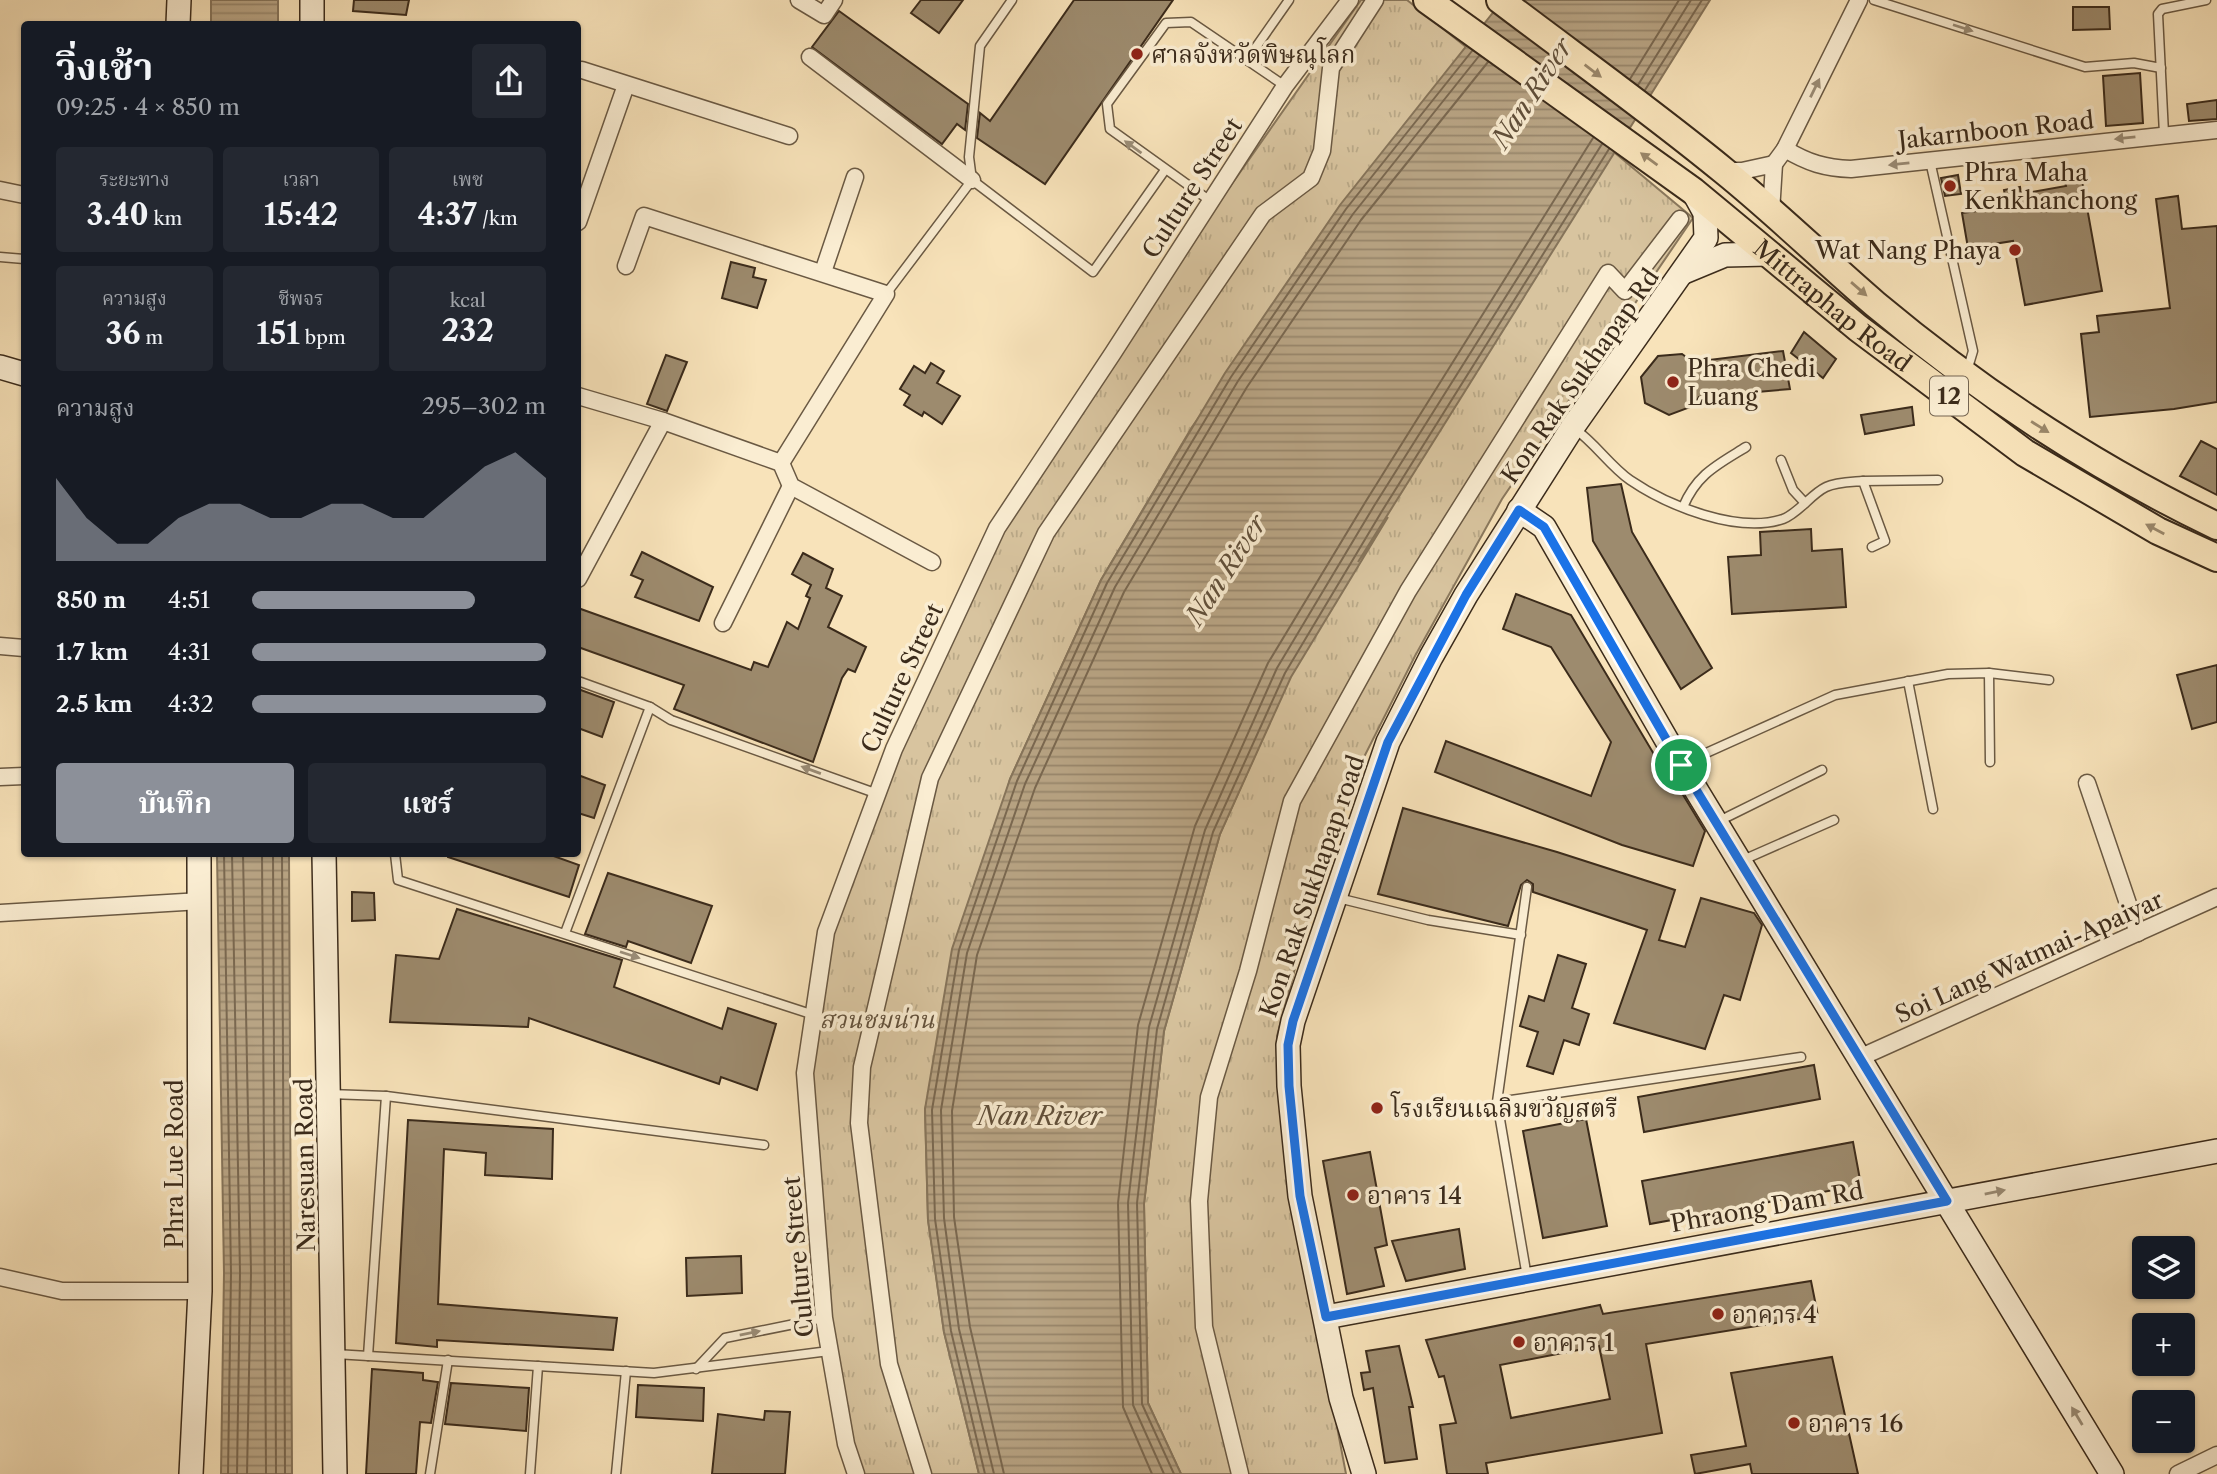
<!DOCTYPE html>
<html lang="th">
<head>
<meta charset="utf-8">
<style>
	body { margin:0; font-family:"Libre Caslon Text","Noto Serif Thai",serif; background:#242831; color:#f1f3f6; height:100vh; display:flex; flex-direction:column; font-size:26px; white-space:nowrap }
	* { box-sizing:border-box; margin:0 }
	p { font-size:23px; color:#9ea1a6 }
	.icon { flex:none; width:38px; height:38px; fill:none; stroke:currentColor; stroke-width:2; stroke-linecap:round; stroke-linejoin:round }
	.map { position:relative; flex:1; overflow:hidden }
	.drawer { position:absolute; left:21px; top:21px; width:560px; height:836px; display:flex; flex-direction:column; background:#171b24; border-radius:7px; box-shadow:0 2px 5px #0004 }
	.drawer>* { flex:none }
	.fabs { position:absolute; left:2132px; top:1236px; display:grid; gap:14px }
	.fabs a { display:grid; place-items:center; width:63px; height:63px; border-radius:7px; background:#171b24; box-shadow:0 2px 5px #0004; font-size:35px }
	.pin { position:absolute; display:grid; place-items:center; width:60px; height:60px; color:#fff; margin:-30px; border:4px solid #fff; border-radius:50%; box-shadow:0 2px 7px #0007 }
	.round { display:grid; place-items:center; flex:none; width:74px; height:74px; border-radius:7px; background:#242831 }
	.head { display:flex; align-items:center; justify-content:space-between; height:119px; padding:0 35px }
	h1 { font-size:38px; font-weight:700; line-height:52px }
	.stats { display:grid; grid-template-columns:repeat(3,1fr); gap:10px; height:119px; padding:7px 35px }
	.stats div { display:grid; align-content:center; border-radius:7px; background:#242831; text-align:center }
	.stats b { font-size:30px; font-weight:700 }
	.stats small { font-size:19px; font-weight:400 }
	.stats p { font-size:19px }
	.chart { height:196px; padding:14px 35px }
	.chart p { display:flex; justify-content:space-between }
	.chart svg { width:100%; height:126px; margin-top:7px; fill:#8c9099; opacity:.7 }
	.primary-button { display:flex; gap:14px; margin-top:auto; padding:14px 35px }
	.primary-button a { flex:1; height:80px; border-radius:7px; background:#8c9099; color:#fff; font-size:28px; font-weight:700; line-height:80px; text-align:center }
	.primary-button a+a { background:#242831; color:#f1f3f6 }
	ul { padding:0 35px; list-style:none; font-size:23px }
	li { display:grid; grid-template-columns:112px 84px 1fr; align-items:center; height:52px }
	li i { height:18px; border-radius:9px; background:#8c9099 }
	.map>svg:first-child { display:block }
	.grass { fill:url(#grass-tufts); stroke:#8a785d; stroke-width:2 }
	.water { fill:url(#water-rules); stroke:#86745a; stroke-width:2 }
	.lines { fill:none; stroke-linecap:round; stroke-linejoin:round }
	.shore { stroke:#7a6850; stroke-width:2 }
	.building { fill:#9d8b6e; stroke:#3b2b1b; stroke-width:2; fill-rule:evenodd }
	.lane-casing { stroke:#6a5943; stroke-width:11 }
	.street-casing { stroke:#6a5943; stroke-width:19 }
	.secondary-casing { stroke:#3b2b1b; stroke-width:26 }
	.primary-casing { stroke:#3b2b1b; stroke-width:30 }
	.lane { stroke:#faedd2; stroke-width:8 }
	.street { stroke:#faedd2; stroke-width:16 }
	.secondary { stroke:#faedd2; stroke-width:23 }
	.primary { stroke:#f8e3ba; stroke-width:26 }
	.oneway { fill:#9a8c76 }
	.oneway2 { fill:#9a876a }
	.route-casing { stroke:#fff; stroke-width:14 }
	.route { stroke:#1a73e8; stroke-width:9 }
	.poi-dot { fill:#8f2418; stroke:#faedd2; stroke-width:2.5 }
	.labels { text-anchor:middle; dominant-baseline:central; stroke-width:7; stroke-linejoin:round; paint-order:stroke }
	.shield { fill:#faedd2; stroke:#746552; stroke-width:2 }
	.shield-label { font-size:23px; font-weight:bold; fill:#3b2b1b }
	.poi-label { font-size:24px; fill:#3b2b1b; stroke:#faedd2; text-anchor:start }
	.street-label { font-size:24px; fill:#3b2b1b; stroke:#faedd2 }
	.park-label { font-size:24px; font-style:italic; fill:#62513c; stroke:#faedd2 }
	.water-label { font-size:26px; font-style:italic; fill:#604f3a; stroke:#faedd2 }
</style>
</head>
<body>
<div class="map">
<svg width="2217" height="1474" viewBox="0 0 2217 1474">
	<defs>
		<pattern id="grass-tufts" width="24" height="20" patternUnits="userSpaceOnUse" patternTransform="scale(1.75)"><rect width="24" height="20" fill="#d8c49f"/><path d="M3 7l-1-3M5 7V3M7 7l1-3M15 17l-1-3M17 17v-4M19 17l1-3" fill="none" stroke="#baa988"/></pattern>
		<pattern id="water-rules" width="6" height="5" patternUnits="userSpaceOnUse" patternTransform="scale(1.75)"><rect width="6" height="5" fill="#b8a484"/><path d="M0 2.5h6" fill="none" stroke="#97866b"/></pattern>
	</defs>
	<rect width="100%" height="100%" fill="#f8e3ba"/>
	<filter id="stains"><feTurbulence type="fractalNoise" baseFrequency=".00286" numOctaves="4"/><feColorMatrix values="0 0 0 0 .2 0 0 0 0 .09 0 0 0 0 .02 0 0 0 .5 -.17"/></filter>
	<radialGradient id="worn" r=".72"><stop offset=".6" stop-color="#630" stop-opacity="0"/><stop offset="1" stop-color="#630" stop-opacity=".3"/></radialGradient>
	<!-- grass -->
	<g class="grass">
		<path d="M1361,0h46l59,47 -274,380 -91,153 -91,199 -85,330 3,111 16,112 35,142h-122l-11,-30 -41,-371 25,-154 45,-126 122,-265 116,-175z"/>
		<path d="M1603,143l90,75 -191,281 -87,157 -56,111 -45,130 -37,139 25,206 44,232h-165l-33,-71 -4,-199 20,-173 56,-197 81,-182z"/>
	</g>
	<!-- water -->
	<g class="water">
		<rect x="211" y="0" width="67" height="24"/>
		<path d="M1503,0h207l-352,562 30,-45 -97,160 -71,157 -56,197 -20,173 4,199 33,71h-202l-35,-142 -16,-112 -3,-111 27,-160 58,-170 91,-199 124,-207 115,-168z"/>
		<path d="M217,854h72l3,620h-71l3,-201z"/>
	</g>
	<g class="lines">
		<!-- shore -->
		<g class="shore">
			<path d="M1630,79l49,-79"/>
			<path d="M1638,85l53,-85"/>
			<path d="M1645,90l57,-90"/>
			<path d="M224,854l7,419 -3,201"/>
			<path d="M232,854l8,419 -3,201"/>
			<path d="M243,854l8,419 -4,201"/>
			<path d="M262,854l4,620"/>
			<path d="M273,854l3,620"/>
			<path d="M282,854l3,620"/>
			<path d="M985,1474l-34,-143 -16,-112 -3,-109 27,-160 58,-169 90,-198 124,-206 115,-168 126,-158"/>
			<path d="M994,1474l-35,-145 -15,-111 -3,-108 26,-157 58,-169 90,-197 123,-206 115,-167 126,-158"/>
			<path d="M1004,1474l-34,-147 -16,-110 -2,-106 25,-156 58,-167 89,-196 123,-205 114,-167 127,-158"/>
			<path d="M1152,1474l-29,-67 -5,-204 20,-178 57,-199 73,-163 98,-162 227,-363"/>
			<path d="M1164,1474l-31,-69 -5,-202 21,-176 56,-197 72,-162 97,-162 228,-362"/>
			<path d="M1174,1474l-32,-70 -5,-201 20,-174 56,-197 72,-159 97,-162 227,-362"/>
		</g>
	</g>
	<!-- building -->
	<g class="building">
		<path d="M354,0h55l-3,15 -53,-4z"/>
		<path d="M921,0h42l-24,33 -28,-20z"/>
		<path d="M1074,0h99l-128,184 -68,-46 3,-25 10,8z"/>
		<path d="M2073,7h36l1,22 -37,1z"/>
		<path d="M839,11l129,93 -3,26 -8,-6 -15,20 -130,-97z"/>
		<path d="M2140,73l3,50 -37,3 -3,-50z"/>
		<path d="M2217,100v19l-28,2 -2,-17z"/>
		<path d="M2081,174l21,117 -77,14 -12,-64 -45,7 -6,-35 45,-6 -3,-17 16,-3 1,7 45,-8 -2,-9z"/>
		<path d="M1958,175l3,19 -16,2 -4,-18z"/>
		<path d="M2178,196l4,33 35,-3v176l-43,7 -84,8 -9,-83 18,-2 -2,-16 73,-8 -14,-109z"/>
		<path d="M731,262l24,6 -2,9 13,3 -9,28 -35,-10z"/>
		<path d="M1804,332l32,27 -13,19 -32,-25z"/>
		<path d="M1783,351l7,38 -91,8 -6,9 -24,9 -24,-12 -4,-26 17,-21 24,-2 11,8z"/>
		<path d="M666,355l21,7 -20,49 -20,-7z"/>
		<path d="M931,363l13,8 -7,12 23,13 -18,28 -18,-12 -2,4 -18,-11 6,-10 -10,-6 14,-23 11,7z"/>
		<path d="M1912,407l2,18 -49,9 -4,-19z"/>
		<path d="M2201,441l16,8v46l-37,-19z"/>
		<path d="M1621,484l11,48 80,136 -31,21 -88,-148 -6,-53z"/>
		<path d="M1811,529l1,22 30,-2 4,58 -114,7 -4,-57 33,-2 -1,-23z"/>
		<path d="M642,552l71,35 -14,34 -64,-24 8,-17 -12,-5z"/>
		<path d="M803,553l30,16 -7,19 16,8 -14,31 38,20 -11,25 -7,-3 -6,9 -29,84 -139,-53 10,-24 -106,-38v-39l173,62 3,-8 14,5 19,-45 11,7 12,-31 -4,-2 5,-11 -19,-11z"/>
		<path d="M1516,594l55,21 84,141 2,-4 48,79 -12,35 -71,-21 -187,-73 11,-31 145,55 20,-54 -60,-95 -48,-18z"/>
		<path d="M2217,665v57l-25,7 -15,-54z"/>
		<path d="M578,689l36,13 -12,35 -24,-9z"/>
		<path d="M578,775l27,10 -11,33 -16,-5z"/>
		<path d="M1403,808l154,44 118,38 -16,50 26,7 16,-49 53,15 8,12 -22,75 -16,-5 -19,54 -91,-26 33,-93 -114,-38v-8l-6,-4 -6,5 -13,41 -130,-32z"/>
		<path d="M448,854h100l31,11 -10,32 -121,-40z"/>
		<path d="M608,873l104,33 -21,57 -63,-22 -2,6 -41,-13z"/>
		<path d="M352,892l22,1 1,27 -23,1z"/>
		<path d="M457,909l165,51 -8,27 108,42 6,-21 48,16 -19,66 -36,-13 -2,7 -190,-66 -1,9 -138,-5 6,-67 43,4z"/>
		<path d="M1558,955l28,9 -14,44 17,6 -10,31 -15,-5 -11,34 -26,-8 11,-34 -18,-6 9,-30 15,5z"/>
		<path d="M1814,1065l6,34 -176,33 -6,-35z"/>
		<path d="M1586,1119l21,107 -64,12 -20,-107z"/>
		<path d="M408,1120l145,9 -1,50 -67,-4 1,-22 -42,-4 -6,155 179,14 -4,32 -176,-10v7l-41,-4z"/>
		<path d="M1853,1142l8,43 -211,39 -8,-43z"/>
		<path d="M1370,1152l17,93 -12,3 9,38 -37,8 -24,-133z"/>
		<path d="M1459,1229l6,40 -59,12 -14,-40z"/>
		<path d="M741,1256l1,37 -55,3 -1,-38z"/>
		<path d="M1811,1281l7,35 -172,28 16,89 -176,30 2,11h-41l-7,-49 16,-2 -12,-47 -5,1 -13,-37 174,-35 3,9zM1599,1346l11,53 -99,19 -11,-53z"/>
		<path d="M1399,1346l14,61h-4l8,52 -32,4 -12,-75 -9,2 -3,-17 9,-1 -4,-21z"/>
		<path d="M1832,1357l26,117h-106l-2,-10 -55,10 -4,-19 55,-9 -15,-73z"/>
		<path d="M372,1369l51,4v7l15,2 -7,41 -11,-1 -4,52h-50z"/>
		<path d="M451,1383l78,5 -3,43 -81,-7z"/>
		<path d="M638,1385l66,3 -1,33 -67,-4z"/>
		<path d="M765,1411l25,1 -5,62h-73l6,-60 46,6z"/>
	</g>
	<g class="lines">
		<defs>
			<g id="lane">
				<path d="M1874,0l211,67 49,-4 27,5"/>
				<path d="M1247,60l42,-60"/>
				<path d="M2164,134l-6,-120 4,-5 44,-9"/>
				<path d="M1930,161l43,190 -6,20"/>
				<path d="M972,180l121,92 72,-102"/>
				<path d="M1209,200l-99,-71 -3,-25 59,-81 25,-1 94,64"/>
				<path d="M0,257l24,2"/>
				<path d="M886,294l86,-114 -3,-23 11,-111 32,-46"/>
				<path d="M1575,429c21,15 35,37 55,51 38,26 108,54 153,39 16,-6 28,-25 43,-32 10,-5 26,-5 37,-6l22,60 -13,6"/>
				<path d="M1781,460l12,30 12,13"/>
				<path d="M1863,481l75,-1"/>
				<path d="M1683,507c14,-33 34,-42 63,-60"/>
				<path d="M1989,673l1,89"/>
				<path d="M578,681l72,26 21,13 204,73"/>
				<path d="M1908,681l25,128"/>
				<path d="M1684,763l151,-68 113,-21 41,-1 60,7"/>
				<path d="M1719,821l103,-51"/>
				<path d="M395,854l3,26 416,135"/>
				<path d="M1743,860l91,-40"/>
				<path d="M1527,887l-30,215 30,175"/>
				<path d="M1338,898l90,22 93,15"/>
				<path d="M565,933l85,-226"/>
				<path d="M329,1094l57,2 378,49"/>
				<path d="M1497,1102l304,-45"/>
				<path d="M335,1354l319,19 175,-22"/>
				<path d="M368,1356l18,-260"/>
				<path d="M696,1369l29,-31 99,-20"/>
				<path d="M430,1474l18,-114"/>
				<path d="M530,1474l8,-108"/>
				<path d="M616,1474l10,-103"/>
			</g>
			<g id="street">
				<path d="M799,0l25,15 10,-15"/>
				<path d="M810,57l162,123"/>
				<path d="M582,70l207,66"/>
				<path d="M1785,149c23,14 40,19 66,20l366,-39"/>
				<path d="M1774,164l11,-15 74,-149"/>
				<path d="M1724,171h18l32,-7 -3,48"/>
				<path d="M0,190l24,5"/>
				<path d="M578,222l48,-137"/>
				<path d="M626,266l18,-50 242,78 -105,169"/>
				<path d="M823,272l32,-95"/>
				<path d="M578,396l85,25 118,42 10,23 141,76"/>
				<path d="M578,579l85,-158"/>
				<path d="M723,623l68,-137"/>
				<path d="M0,646l24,2"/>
				<path d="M0,777l24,-1"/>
				<path d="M2087,783l51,150"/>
				<path d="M0,913l201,-12"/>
				<path d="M1859,1058l358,-161"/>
				<path d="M0,1277l62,14h138"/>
				<path d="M856,1474l-10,-30 -22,-126 -19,-245 21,-141 68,-183 103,-221 116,-175 172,-267 65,-86"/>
				<path d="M923,1474l-34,-110 -30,-241 3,-56 68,-289 116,-245 217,-319 48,-36 11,-27 9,-83 44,-68"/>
				<path d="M1240,1474l-36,-147 -5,-126 10,-104 39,-126 44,-170 116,-210 200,-318 17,18 55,-72"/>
				<path d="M2178,1474l39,-19"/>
			</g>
			<g id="secondary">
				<path d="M312,0v24"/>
				<path d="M178,24l1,-24"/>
				<path d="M1684,272l41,-17 43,-1"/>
				<path d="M0,367l24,7"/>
				<path d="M1519,510l25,17 137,238 431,709"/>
				<path d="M324,854l11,620"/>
				<path d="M1326,1317l891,-166"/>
				<path d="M191,1474l9,-183 -1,-437"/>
				<path d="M1364,1474l-23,-76 -41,-202 -11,-110 -1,-41 5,-24 95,-279 43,-85 35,-62 106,-167 134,-190 -1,-25 -12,-22"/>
			</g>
			<g id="primary">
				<path id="s1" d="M1427,0l266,191 165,137 167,125 133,78 59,27"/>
				<path d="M1500,0c75,57 151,111 224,171 52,42 100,89 151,133 104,87 219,163 342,222"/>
			</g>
		</defs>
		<!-- lane casing -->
		<use href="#lane" class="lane-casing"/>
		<!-- street casing -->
		<use href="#street" class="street-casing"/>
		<!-- secondary casing -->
		<use href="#secondary" class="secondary-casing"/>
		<!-- primary casing -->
		<use href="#primary" class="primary-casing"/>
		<!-- lane -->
		<use href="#lane" class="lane"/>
		<!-- street -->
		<use href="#street" class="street"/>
		<!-- secondary -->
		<use href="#secondary" class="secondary"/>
		<!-- primary -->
		<use href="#primary" class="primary"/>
	</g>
	<!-- one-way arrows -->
	<defs><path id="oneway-solid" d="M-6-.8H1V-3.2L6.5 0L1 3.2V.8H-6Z" transform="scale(1.75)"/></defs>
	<g class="oneway">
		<use href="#oneway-solid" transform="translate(1963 28) rotate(18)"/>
		<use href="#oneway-solid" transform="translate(1815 88) rotate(-64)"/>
		<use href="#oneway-solid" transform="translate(2125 138) rotate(174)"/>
		<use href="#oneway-solid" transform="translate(1133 147) rotate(-144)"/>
		<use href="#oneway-solid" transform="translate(1899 164) rotate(174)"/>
		<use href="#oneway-solid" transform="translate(811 770) rotate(-160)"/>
		<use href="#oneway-solid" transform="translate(630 955) rotate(18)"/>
		<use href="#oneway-solid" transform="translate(1995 1192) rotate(-11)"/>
		<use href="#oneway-solid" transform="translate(750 1333) rotate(-11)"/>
		<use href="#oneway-solid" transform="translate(2077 1416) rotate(-121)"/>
	</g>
	<g class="oneway2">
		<use href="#oneway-solid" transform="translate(1593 71) rotate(37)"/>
		<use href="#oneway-solid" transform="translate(1649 159) rotate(-144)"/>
		<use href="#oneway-solid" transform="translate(1859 289) rotate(41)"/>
		<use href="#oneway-solid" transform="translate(2040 427) rotate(32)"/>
		<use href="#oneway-solid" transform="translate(2155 529) rotate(-152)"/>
	</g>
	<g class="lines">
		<defs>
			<path id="route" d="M1519,510l25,17 137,238 266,436 -621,116 -26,-121 -11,-110 -1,-41 5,-24 95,-279 78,-147z"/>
		</defs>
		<!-- route casing -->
		<use href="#route" class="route-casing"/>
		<!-- route -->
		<use href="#route" class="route"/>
	</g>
	<!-- markers -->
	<g class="poi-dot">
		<circle cx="1137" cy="54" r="7"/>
		<circle cx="1950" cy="186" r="7"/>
		<circle cx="2015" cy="250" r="7"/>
		<circle cx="1673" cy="382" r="7"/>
		<circle cx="1377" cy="1108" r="7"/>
		<circle cx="1353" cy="1195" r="7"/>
		<circle cx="1718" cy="1314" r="7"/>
		<circle cx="1519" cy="1342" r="7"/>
		<circle cx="1794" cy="1423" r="7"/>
	</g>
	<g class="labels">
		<!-- shield labels -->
		<rect class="shield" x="1930" y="376.5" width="38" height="39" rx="5"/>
		<g class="shield-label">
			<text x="1949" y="396">12</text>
		</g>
		<!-- poi labels -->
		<g class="poi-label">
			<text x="1151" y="54">ศาลจังหวัดพิษณุโลก</text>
			<text x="1964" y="172">Phra Maha<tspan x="1964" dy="28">Kenkhanchong</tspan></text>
			<text x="2001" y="250" text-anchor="end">Wat Nang Phaya</text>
			<text x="1687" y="368">Phra Chedi<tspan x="1687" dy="28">Luang</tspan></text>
			<text x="1391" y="1108">โรงเรียนเฉลิมขวัญสตรี</text>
			<text x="1367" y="1195">อาคาร 14</text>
			<text x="1732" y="1314">อาคาร 4</text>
			<text x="1533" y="1342">อาคาร 1</text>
			<text x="1808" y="1423">อาคาร 16</text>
		</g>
		<!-- street labels -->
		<g class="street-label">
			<text transform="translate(1996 130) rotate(-6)">Jakarnboon Road</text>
			<text transform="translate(1192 188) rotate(-57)">Culture Street</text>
			<text stroke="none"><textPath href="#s1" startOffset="508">Mittraphap Road</textPath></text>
			<text transform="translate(1580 376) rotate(-55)">Kon Rak Sukhapap Rd</text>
			<text transform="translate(902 678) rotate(-65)">Culture Street</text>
			<text transform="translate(1312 886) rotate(-71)">Kon Rak Sukhapap road</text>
			<text transform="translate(2029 957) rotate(-24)">Soi Lang Watmai-Apaiyar</text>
			<text transform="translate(174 1164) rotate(-90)">Phra Lue Road</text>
			<text transform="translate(305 1165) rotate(-91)">Naresuan Road</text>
			<text transform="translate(1767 1207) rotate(-10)">Phraong Dam Rd</text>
			<text transform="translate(798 1257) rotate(-95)">Culture Street</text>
		</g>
		<!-- park labels -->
		<g class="park-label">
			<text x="877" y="1019">สวนชมน่าน</text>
		</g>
		<!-- water labels -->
		<g class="water-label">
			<text transform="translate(1532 93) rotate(-57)">Nan River</text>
			<text transform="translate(1226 570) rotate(-57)">Nan River</text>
			<text x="1040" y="1116">Nan River</text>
		</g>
	</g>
	<rect width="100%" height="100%" filter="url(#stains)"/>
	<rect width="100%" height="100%" fill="url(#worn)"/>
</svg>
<div class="fabs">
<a><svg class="icon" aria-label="layers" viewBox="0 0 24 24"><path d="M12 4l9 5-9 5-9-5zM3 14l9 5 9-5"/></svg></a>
<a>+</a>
<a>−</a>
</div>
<div class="pin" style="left:1681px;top:765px;background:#1e9e55"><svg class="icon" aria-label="arrive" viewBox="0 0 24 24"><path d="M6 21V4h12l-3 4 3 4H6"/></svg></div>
<section class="drawer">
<div class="head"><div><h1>วิ่งเช้า</h1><p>09:25 · 4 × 850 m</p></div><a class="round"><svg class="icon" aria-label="share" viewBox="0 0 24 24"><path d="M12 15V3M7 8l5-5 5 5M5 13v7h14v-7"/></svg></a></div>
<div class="stats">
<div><p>ระยะทาง</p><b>3.40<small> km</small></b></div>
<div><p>เวลา</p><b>15:42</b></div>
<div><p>เพซ</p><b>4:37<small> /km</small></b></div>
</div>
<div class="stats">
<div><p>ความสูง</p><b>36<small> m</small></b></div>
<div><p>ชีพจร</p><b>151<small> bpm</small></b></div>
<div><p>kcal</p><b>232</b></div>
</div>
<div class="chart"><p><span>ความสูง</span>295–302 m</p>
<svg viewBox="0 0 160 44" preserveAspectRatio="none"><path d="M0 44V15L10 29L20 38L30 38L40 29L50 24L60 24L70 29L80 29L90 24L100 24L110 29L120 29L130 20L140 11L150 6L160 15V44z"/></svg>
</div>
<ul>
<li><b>850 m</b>4:51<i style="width:76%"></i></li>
<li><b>1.7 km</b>4:31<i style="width:100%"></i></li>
<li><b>2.5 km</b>4:32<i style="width:100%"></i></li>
</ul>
<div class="primary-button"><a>บันทึก</a><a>แชร์</a></div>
</section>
</div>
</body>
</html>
